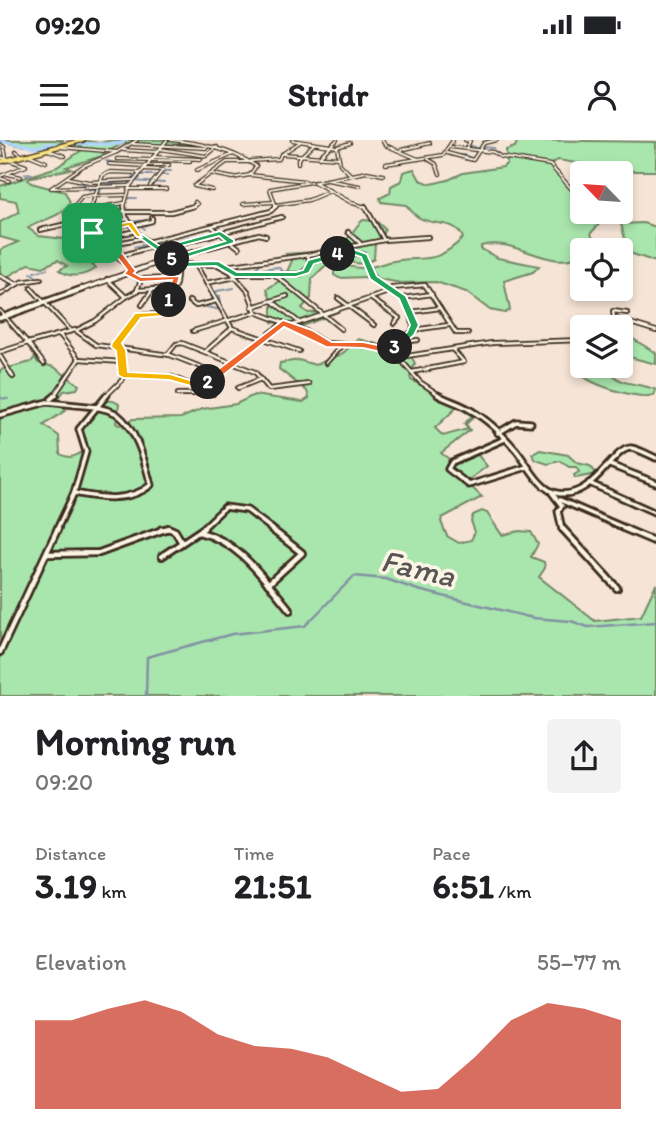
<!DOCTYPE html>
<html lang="en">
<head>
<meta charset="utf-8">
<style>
	body { margin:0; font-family:Itim,sans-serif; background:#f2f2f2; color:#202124; height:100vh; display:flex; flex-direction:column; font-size:26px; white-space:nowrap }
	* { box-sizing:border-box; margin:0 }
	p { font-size:23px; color:#757577 }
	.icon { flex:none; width:38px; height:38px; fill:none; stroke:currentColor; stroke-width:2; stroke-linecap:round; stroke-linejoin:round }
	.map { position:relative; height:556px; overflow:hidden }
	.drawer { display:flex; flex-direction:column; background:#fff; flex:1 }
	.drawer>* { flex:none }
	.needle { width:46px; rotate:295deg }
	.fabs { position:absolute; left:570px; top:21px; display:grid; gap:14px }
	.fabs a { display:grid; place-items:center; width:63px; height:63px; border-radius:7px; background:#fff; box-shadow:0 4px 10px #0003; font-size:35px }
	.pin { position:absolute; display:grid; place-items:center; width:60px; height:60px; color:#fff; margin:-30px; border-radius:14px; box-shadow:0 4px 10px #0006 }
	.km { position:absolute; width:35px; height:35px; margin:-18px; border-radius:50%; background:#222; color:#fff; font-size:19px; line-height:35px; text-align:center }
	.round { display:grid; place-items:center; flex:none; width:74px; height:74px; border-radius:7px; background:#f2f2f2 }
	.headline { display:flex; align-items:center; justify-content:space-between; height:119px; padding:0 35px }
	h1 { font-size:38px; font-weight:700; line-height:52px }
	.metrics { display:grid; grid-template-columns:repeat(3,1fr); gap:10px; height:119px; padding:7px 35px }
	.metrics div { display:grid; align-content:center }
	.metrics b { font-size:35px; font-weight:700 }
	.metrics small { font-size:19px; font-weight:400 }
	.metrics p { font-size:19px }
	.chart { height:196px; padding:14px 35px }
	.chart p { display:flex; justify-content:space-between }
	.chart svg { width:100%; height:126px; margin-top:7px; fill:#c8321e; opacity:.7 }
	.status { display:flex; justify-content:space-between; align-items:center; height:49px; padding:0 35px; background:#fff; direction:ltr }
	.status svg { height:19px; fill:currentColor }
	header { display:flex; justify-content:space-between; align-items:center; height:91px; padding:0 35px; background:#fff; font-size:32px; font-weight:700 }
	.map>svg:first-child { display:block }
	.green { fill:#a9e6ad; stroke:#728866; stroke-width:2; fill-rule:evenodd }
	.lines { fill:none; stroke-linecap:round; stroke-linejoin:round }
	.stream-far1 { stroke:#8291a2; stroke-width:2 }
	.stream { stroke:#8291a2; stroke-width:2.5 }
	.river { stroke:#b1d5fa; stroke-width:3.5 }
	.street-far3-casing { stroke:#3b2a1e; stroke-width:4.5 }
	.street-far2-casing { stroke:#3b2a1e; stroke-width:6 }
	.street-far1-casing { stroke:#3b2a1e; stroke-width:9 }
	.street-casing { stroke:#3b2a1e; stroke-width:10 }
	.secondary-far1-casing { stroke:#3b2a1e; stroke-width:7 }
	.secondary-casing { stroke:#3b2a1e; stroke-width:9 }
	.highway-casing { stroke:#3b2a1e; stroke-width:6 }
	.street-far3 { stroke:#fcf5e5; stroke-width:2 }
	.street-far2 { stroke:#fcf5e5; stroke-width:2.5 }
	.street-far1 { stroke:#fcf5e5; stroke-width:3.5 }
	.street { stroke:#fcf5e5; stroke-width:4.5 }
	.secondary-far1 { stroke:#fcf5e5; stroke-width:3.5 }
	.secondary { stroke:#fcf5e5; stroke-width:4.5 }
	.highway { stroke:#f7e281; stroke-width:3.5 }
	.split-1 { fill:#f0652b; stroke:#fff; stroke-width:2 }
	.split-2 { fill:#f5b400; stroke:#fff; stroke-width:2 }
	.split-3 { fill:#f0652b; stroke:#fff; stroke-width:2 }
	.split-4 { fill:#22a559; stroke:#fff; stroke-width:2 }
	.split-5 { fill:#22a559; stroke:#fff; stroke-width:2 }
	.split-6 { fill:#22a559; stroke:#fff; stroke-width:2 }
	.split-7 { fill:#f5b400; stroke:#fff; stroke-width:2 }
	.labels { text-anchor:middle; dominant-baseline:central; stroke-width:7; stroke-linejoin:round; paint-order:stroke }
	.near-water-label { font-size:32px; font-style:italic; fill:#585555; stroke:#fcf5e5 }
</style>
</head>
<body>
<div class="status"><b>09:20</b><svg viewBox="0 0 49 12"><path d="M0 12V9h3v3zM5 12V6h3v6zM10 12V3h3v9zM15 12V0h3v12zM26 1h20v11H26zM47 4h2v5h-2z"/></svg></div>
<header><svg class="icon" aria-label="menu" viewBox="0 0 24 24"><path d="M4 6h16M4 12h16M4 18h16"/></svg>Stridr<svg class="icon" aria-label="person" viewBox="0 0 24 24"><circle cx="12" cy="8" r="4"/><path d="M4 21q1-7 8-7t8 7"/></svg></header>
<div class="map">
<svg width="656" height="556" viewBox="0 0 656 556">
	<rect width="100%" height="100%" fill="#f6e5d7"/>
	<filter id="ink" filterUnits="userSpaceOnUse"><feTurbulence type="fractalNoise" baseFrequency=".0143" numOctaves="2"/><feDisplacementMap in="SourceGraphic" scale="14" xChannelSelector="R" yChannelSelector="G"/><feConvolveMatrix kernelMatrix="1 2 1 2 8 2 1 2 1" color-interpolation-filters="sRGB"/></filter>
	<g filter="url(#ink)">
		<!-- green -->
		<g class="green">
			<path d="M0,0h64l-6,3 5,2 18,-5 19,3 12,-3h68l-1,3 40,5h-26l-11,-3 -58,-2 -21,11 2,1 -39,12 5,2 -39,8 -4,3 3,3 34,9 5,10c-8,16 -28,17 -42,26l11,8 25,3c8,13 22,20 32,29 -11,8 -26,11 -37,2l8,-4 -9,-6 -15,7 -14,-3 -22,13 -7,-2v-25l18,-8 -18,-5v-15l19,-10 -3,-11 -16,-3v-12l57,-19 25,-17c-21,-9 -55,2 -82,-10z"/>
			<path d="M518,0l138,2v29h-31l-67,-11 -7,4 31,37 1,11h21l-2,9 -11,12 2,6 12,6h16l4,-6 -4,-15 22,-1 13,4v35l-35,-12h-38l-3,6c-33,15 -65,-20 -99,-10v3l17,9 41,8 -6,6 -29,9 6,29 -5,3 -15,-3 -24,-18 -30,-10 -35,1 -33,-6 -29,1 -5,-3v-3l6,-6c8,-1 13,2 21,2 10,0 18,-3 27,-6 33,-8 45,6 75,-24 -8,-20 -30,-11 -45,-21 -4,-2 -8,-8 -12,-12l-25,-3 -1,-4 10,-5 1,-7 10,-5 2,-9 11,-3 6,11 11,4 17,-4 15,-7 40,-6 4,-4 -1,-13 9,-3z"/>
			<path d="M363,80l13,1 9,8 -2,8 -8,6 -1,16c-30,16 -27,-20 -62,20l-1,19 -9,10 6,5 32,-2 -37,15 -31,-4v-19l-5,-14 17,-11 8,-17 -6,-7c18,-2 44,0 59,-13 7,-6 11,-16 18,-21z"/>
			<path d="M621,197l12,2 23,14v11l-35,-9z"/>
			<path d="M358,199l50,13 7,11 -5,13 1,4c11,5 16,8 25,16 3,2 31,13 38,17l1,3 -9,8 4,6 -29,23 8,6 28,-5 10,12 -21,16 16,15 -40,21 -1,4 6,14 12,7 12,-3 4,-8 -4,-11 2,-6 9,-4 5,2 15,22 17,-4 12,1 7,12 -7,13 13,5 1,6 -6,9 56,44 46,-5 15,-32v112h-656v-326l31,-8 4,-5 3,6 16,4 25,18 -2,4 -13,2 -9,12 11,7 -22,15 15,11 1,18c10,6 17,2 26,-5v-10l-7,-8c10,-13 22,-40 40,-27l-3,19 3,2 14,-6 48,-1 21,-9 34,-5 18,-9 49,7 6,-4 -2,-7 -28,-22 1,-6 19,-3 16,5 27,-11zM457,267l15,9 -8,8 4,5 -25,7 -8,-8z"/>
			<path d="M598,227l19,2 -3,7c10,10 29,7 42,14l-2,5c-15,5 -63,-10 -73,-21l2,-4z"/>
			<path d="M540,310l28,5 9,8 13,3 7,8 -22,4 -1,-3 5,-3 -3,-5h-7l-9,-6 -12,3 -12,-4 -4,-6z"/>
		</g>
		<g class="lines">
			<!-- stream-far1 -->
			<g class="stream-far1">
				<path d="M116,1l3,2"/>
				<path d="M120,1l4,-1"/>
				<path d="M469,5l8,3"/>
				<path d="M482,7l12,1"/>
				<path d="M463,15l8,3 -6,2"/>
				<path d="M106,21l12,2"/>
				<path d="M143,30l28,1"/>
				<path d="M28,33l4,1"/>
				<path d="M25,34l3,1"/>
				<path d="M137,35h31"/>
				<path d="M133,37l7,1 -3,3"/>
				<path d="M80,41l-3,2 8,1"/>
				<path d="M130,41l34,2"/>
				<path d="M114,43l15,-1"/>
				<path d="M96,44l14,-2 2,-3"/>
				<path d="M89,50l9,-1"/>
				<path d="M127,58h9"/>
				<path d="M95,59l7,-11 13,-6"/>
				<path d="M128,82l20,-2"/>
				<path d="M144,89l-2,-3 7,-2"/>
				<path d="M173,103l17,-6"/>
				<path d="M134,107l14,-4"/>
				<path d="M260,124l-6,6 24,-3 6,6"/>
				<path d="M34,132l13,-3"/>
				<path d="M31,133l7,5"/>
				<path d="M7,143l3,1 -3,2 2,1"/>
				<path d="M221,165l-1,-9 -5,-1 2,-4 17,-3"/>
				<path d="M202,166l19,4"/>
				<path d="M0,258l8,1"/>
			</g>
			<!-- stream -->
			<path class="stream" d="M146,556l1,-39 85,-23 73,-8 49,-50 32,3 32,11 115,28 38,3 17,6 68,-5"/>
			<!-- river -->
			<path class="river" d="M0,1l37,6 10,-3h73l6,-4"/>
			<defs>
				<g id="street-far3">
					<path d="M171,0c30,3 59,9 85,26l-6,9"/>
					<path d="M292,0l45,7 3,17 10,10"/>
					<path d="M382,0l3,5 33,14 25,-4 10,-15"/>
					<path d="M465,0l5,1 -4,8"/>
					<path d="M0,4l4,3 2,10"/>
					<path d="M133,4l73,4"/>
					<path d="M60,7l57,5 20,-12"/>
					<path d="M337,7l13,-4"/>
					<path d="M451,7l42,5 8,5 49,8 26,29"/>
					<path d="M160,9l46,7 11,-9"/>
					<path d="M48,10l17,6"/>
					<path d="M123,10l33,2"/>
					<path d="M401,10l29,-7"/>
					<path d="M16,11l7,5"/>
					<path d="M117,12l-34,14 -32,22 78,-2"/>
					<path d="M447,13l26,7 11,-17 13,-3"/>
					<path d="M282,14l57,4"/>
					<path d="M282,14l18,-12"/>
					<path d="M29,15l17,7"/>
					<path d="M0,17l26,9 -26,10"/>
					<path d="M153,17l48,2"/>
					<path d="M319,17l18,-17"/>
					<path d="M117,19l73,2"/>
					<path d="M428,19l8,5 4,10"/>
					<path d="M251,21l28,-2 2,-5"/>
					<path d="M298,23v-4l16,-15"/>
					<path d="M109,24l36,2"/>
					<path d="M386,24l32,-5"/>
					<path d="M146,25h23"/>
					<path d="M143,29l20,1 -13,16"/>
					<path d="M197,30l36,-16"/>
					<path d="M8,34l13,3"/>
					<path d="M213,34l20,4 17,-3 55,6"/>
					<path d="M0,38l9,3"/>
					<path d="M68,38l21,4 43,-2"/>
					<path d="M327,40l33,6"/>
					<path d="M314,42l38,21 14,4"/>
					<path d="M316,42l51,-10 16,3"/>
					<path d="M128,49h38"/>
					<path d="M212,50l-18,-4 33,-24h23"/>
					<path d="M94,56l31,-1"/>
					<path d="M243,64l31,-2"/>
					<path d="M75,65l7,-8 12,-2"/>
					<path d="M275,65l34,-5 21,-9"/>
					<path d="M91,67l12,-32 8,-3 29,1"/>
					<path d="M103,67l21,-4"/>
					<path d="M124,67l6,-21 37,-46"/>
					<path d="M190,67l7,-3 -2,-2"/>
					<path d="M276,67l-6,-18 41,-7"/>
				</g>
				<g id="street-far2">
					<path d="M92,66c-8,32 21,44 40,65"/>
					<path d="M124,66l2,11 13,18 39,29 40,1 13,7 17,19 8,21 52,20 17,11 48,3 22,7 25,29 21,14"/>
					<path d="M125,72h46l23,-6"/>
					<path d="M66,75l46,-9"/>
					<path d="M132,86l20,-5v-3"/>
					<path d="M211,86l28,22"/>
					<path d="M89,88l39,-9"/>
					<path d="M40,90l85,-19"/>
					<path d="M348,92l12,11"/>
					<path d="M92,94l38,-11"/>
					<path d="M384,100l44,-3"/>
					<path d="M147,102l124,-31 5,-5"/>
					<path d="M71,104l65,-13"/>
					<path d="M159,109l123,-32"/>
					<path d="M84,110l58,-12"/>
					<path d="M120,116l34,-10"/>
					<path d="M171,118l88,-24 7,2"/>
					<path d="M311,122l39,-10 14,3c2,6 4,16 8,21 16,21 41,14 41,54"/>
					<path d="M196,125l36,63 67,23"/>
					<path d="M224,126l84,-11 76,-15 -19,-34"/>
					<path d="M127,132l14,8 -4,10"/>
					<path d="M235,134h66l9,-8 -2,-11"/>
					<path d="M275,135l66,54"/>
					<path d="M0,136l17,8"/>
					<path d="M140,139l36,-1"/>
					<path d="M206,143l30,-6"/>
					<path d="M31,148l40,43"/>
					<path d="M392,148l33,-3 31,48h12"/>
					<path d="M0,155l21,-13 20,-3"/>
					<path d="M126,157l13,-7 35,-2"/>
					<path d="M338,158l36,27"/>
					<path d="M370,158l29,20 -5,6"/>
					<path d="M403,158l29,-4"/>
					<path d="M189,161l7,5 20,-5"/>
					<path d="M272,161l28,22"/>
					<path d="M142,165l11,-16"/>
					<path d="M252,167l35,-11"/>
					<path d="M0,171l28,32 47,-13 21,15 74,10 49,19"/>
					<path d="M411,172l29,-4"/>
					<path d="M627,173l-14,-2 1,7 42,13"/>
					<path d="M293,185l101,-35"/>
					<path d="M77,190l18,-9 31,-24 -19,-18"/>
					<path d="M193,191l63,-19"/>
					<path d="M60,195l19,24 43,3"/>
					<path d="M403,202l15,-2"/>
					<path d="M206,211l26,-23"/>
					<path d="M390,211l23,-21 36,-5"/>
					<path d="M0,212l28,-9 16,21"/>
					<path d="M168,214l8,-10 6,-1 73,29 14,17 40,-5"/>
					<path d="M0,216l13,21"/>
					<path d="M400,217l92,-14 91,-3"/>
					<path d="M326,223l15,-17"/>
					<path d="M412,232l52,-10 -11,-12"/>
					<path d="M123,235l49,2 41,17h-35"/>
					<path d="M201,248l82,-65"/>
					<path d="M238,248l23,-9"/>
					<path d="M54,256l25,-37"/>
					<path d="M106,256l17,-17 -2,-29 -5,-5 22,-30 22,-1 16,-30 2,-20"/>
				</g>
				<g id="street-far1">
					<path d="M438,255c11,6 24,9 34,16 16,9 33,26 44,39 11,13 23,39 40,43 37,8 57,-46 75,-45 8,1 18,7 25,10"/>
					<path d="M51,259l5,-4"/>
					<path d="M0,275l47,-13 49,5"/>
					<path d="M498,293l18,-11 15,1"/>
					<path d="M505,299l-53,23 -4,7 21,16 58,-18"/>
					<path d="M610,325l46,18"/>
					<path d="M589,343l67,30"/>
					<path d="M74,353c26,5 54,10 77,-8 -6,-22 -14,-56 -34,-71 -6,-4 -14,-5 -21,-7"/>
					<path d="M552,353l10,13 -4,5 4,18"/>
					<path d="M560,360l67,29"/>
					<path d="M57,389l17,-36 12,-41 -7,-23 28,-34"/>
					<path d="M161,389h10"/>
					<path d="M202,389l23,-22 22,3 25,19"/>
				</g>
				<g id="street">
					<path d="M562,388l55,60"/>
					<path d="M623,388l33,14"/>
					<path d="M199,392c40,9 66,48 91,78"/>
					<path d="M48,414l51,-1 69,-25 7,3 6,10"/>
					<path d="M162,416l42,-28"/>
					<path d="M268,444l34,-31 -32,-25"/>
					<path d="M0,512l58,-124"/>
				</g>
				<path id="secondary-far1" d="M77,151l94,-33"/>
				<path id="secondary" d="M0,178l82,-29"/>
				<path id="highway" d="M0,22l83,-22"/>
			</defs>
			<!-- street-far3 casing -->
			<use href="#street-far3" class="street-far3-casing"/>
			<!-- street-far2 casing -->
			<use href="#street-far2" class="street-far2-casing"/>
			<!-- street-far1 casing -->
			<use href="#street-far1" class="street-far1-casing"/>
			<!-- street casing -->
			<use href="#street" class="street-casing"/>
			<!-- secondary-far1 casing -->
			<use href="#secondary-far1" class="secondary-far1-casing"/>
			<!-- secondary casing -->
			<use href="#secondary" class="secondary-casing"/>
			<!-- highway casing -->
			<use href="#highway" class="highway-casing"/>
			<!-- street-far3 -->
			<use href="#street-far3" class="street-far3"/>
			<!-- street-far2 -->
			<use href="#street-far2" class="street-far2"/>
			<!-- street-far1 -->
			<use href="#street-far1" class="street-far1"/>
			<!-- street -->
			<use href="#street" class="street"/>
			<!-- secondary-far1 -->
			<use href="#secondary-far1" class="secondary-far1"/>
			<!-- secondary -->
			<use href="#secondary" class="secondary"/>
			<!-- highway -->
			<use href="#highway" class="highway"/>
		</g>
	</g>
	<!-- split-1 -->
	<path class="split-1" d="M92,91l31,23 13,17 -2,2 7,4 39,-1 -8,26 -7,-2 7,-20 -32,2 -16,-8 3,-4 -10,-13 -28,-22z"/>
	<!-- split-2 -->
	<path class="split-2" d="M166,158l8,2 -11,16 -22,2 -19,25 4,7 2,22 42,2 30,9 12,-3v4l-7,6 -36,-10 -46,-2 -5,-3 -2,-24 -5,-4 1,-4 23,-30 22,-1z"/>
	<!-- split-3 -->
	<path class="split-3" d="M283,180l29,10 20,12h31l25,5 7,-3 5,3 -10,7 -27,-6 -37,-1 -42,-20 -72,57h-8v-4z"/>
	<!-- split-4 -->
	<path class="split-4" d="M353,109l14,5 10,22 29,20 13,29 -5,10 -15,14 -9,-2 17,-15 3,-7 -11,-26 -29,-20 -9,-22 -9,-3 -14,2 -4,-2z"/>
	<!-- split-5 -->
	<path class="split-5" d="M338,112l3,4 -27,8 -5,9 -13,4h-61l-19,-11 -34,1 -14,-8 4,-2 11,5 35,-1 19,11h59l7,-2 5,-10z"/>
	<!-- split-6 -->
	<path class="split-6" d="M220,91l14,9v3l-62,19 -3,-4 56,-17 -6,-5 -60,16 -23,-17 6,-1 19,13z"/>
	<!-- split-7 -->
	<path class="split-7" d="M127,82h5l10,15h-5l-9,-11 -36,10 -4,-3z"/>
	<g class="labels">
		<!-- near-water labels -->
		<g class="near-water-label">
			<text transform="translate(418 428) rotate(13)">Fama</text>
		</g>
	</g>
</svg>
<div class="fabs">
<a><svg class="needle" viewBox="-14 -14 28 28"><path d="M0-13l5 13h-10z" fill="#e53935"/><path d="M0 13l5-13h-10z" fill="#757577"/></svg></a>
<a><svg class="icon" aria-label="locate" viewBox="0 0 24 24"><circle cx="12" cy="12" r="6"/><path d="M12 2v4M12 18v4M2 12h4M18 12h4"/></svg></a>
<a><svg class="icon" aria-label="layers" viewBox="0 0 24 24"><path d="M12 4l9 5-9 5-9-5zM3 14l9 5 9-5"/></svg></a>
</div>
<div class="pin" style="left:92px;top:93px;background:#1e9e55"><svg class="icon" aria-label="arrive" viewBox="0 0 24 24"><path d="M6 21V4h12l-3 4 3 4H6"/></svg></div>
<b class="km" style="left:169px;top:160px">1</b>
<b class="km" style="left:208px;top:242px">2</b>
<b class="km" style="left:395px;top:207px">3</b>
<b class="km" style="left:338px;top:114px">4</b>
<b class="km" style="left:172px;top:119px">5</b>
</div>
<section class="drawer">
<div class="headline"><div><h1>Morning run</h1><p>09:20</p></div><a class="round"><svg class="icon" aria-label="share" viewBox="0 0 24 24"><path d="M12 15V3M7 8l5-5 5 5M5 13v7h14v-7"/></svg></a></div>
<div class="metrics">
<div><p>Distance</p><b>3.19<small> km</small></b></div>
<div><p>Time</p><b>21:51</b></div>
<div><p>Pace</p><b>6:51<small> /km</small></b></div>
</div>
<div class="chart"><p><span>Elevation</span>55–77 m</p>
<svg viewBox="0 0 160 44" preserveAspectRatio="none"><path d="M0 44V13L10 13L20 9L30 6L40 10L50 18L60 22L70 23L80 26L90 32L100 38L110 37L120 26L130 13L140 7L150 9L160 13V44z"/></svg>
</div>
</section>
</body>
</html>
